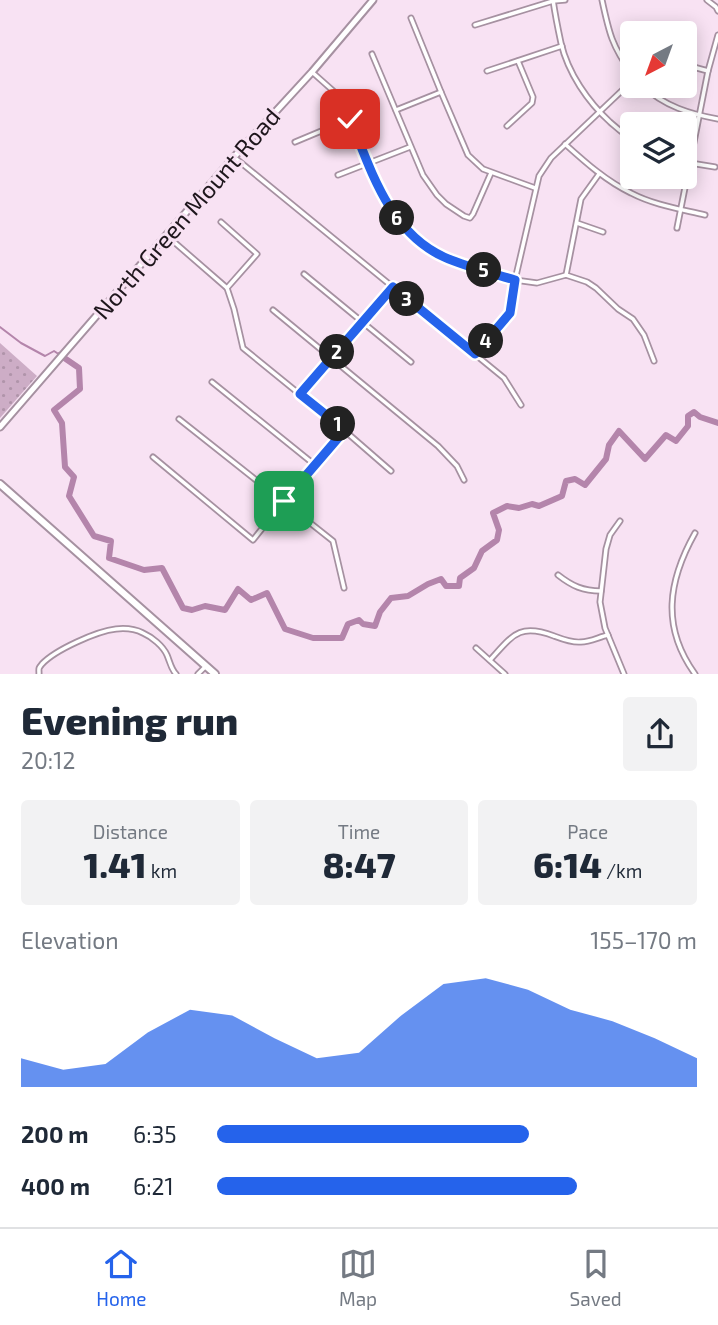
<!DOCTYPE html>
<html lang="en">
<head>
<meta charset="utf-8">
<style>
	body { margin:0; font-family:"Exo 2",sans-serif; background:#f2f2f3; color:#1f2937; height:100vh; display:flex; flex-direction:column; font-size:26px; white-space:nowrap }
	* { box-sizing:border-box; margin:0 }
	p { font-size:23px; color:#747a83 }
	.icon { flex:none; width:38px; height:38px; fill:none; stroke:currentColor; stroke-width:2; stroke-linecap:round; stroke-linejoin:round }
	.map { position:relative; height:674px; overflow:hidden }
	.drawer { display:flex; flex-direction:column; background:#fff; flex:1 }
	.drawer>* { flex:none }
	.needle { width:46px; rotate:221deg }
	.buttons { position:absolute; left:620px; top:21px; display:grid; gap:14px }
	.buttons a { display:grid; place-items:center; width:77px; height:77px; border-radius:7px; background:#fff; box-shadow:0 4px 18px #0003; font-size:35px }
	.pin { position:absolute; display:grid; place-items:center; width:60px; height:60px; color:#fff; margin:-30px; border-radius:14px; box-shadow:0 4px 10px #0006 }
	.km { position:absolute; width:35px; height:35px; margin:-18px; border-radius:50%; background:#222; color:#fff; font-size:19px; line-height:35px; text-align:center }
	.round { display:grid; place-items:center; flex:none; width:74px; height:74px; border-radius:7px; background:#f2f2f3 }
	.head { display:flex; align-items:center; justify-content:space-between; height:119px; padding:0 21px }
	h1 { font-size:38px; font-weight:800; line-height:52px }
	.stats { display:grid; grid-template-columns:repeat(3,1fr); gap:10px; height:119px; padding:7px 21px }
	.stats div { display:grid; align-content:center; border-radius:7px; background:#f2f2f3; text-align:center }
	.stats b { font-size:35px; font-weight:800 }
	.stats small { font-size:19px; font-weight:400 }
	.stats p { font-size:19px }
	.chart { height:196px; padding:14px 21px }
	.chart p { display:flex; justify-content:space-between }
	.chart svg { width:100%; height:126px; margin-top:7px; fill:#2563eb; opacity:.7 }
	ul { padding:0 21px; list-style:none; font-size:23px }
	li { display:grid; grid-template-columns:112px 84px 1fr; align-items:center; height:52px }
	li i { height:18px; border-radius:9px; background:#2563eb }
	.tabs { display:flex; justify-content:space-around; align-items:center; height:98px; border-top:2px solid #e0e1e3; background:#fff; font-size:19px; color:#747a83 }
	.tabs a { display:grid; justify-items:center; gap:4px }
	.tabs .selected { color:#2563eb }
	.map>svg:first-child { display:block }
	.green { fill:url(#green-dots) }
	.lines { fill:none; stroke-linecap:round; stroke-linejoin:round }
	.stream { stroke:#b485ab; stroke-width:2 }
	.river { stroke:#b485ab; stroke-width:6 }
	.minor-casing { stroke:#a691a1; stroke-width:7 }
	.tertiary-casing { stroke:#a691a1; stroke-width:9 }
	.secondary-casing { stroke:#a691a1; stroke-width:10 }
	.minor { stroke:#fff; stroke-width:3.5 }
	.tertiary { stroke:#fff; stroke-width:5 }
	.secondary { stroke:#fff; stroke-width:6 }
	.route-casing { stroke:#fff; stroke-width:14 }
	.route { stroke:#2563eb; stroke-width:9 }
	.labels { text-anchor:middle; dominant-baseline:central; stroke-width:6; stroke-linejoin:round; paint-order:stroke }
	.street-label { font-size:24px; fill:#1e161c; stroke:#f8e2f3 }
</style>
</head>
<body>
<div class="map">
<svg width="718" height="674" viewBox="0 0 718 674">
	<defs>
		<pattern id="green-dots" width="8" height="8" patternUnits="userSpaceOnUse" patternTransform="scale(1.75)"><rect width="8" height="8" fill="#cdadc6"/><path d="M2 2h.1M6 6h.1" fill="none" stroke="#b094aa" stroke-width="1.8" stroke-linecap="round"/></pattern>
	</defs>
	<rect width="100%" height="100%" fill="#f8e2f3"/>
	<!-- green -->
	<path class="green" d="M0,343l37,33 -37,42z"/>
	<g class="lines">
		<!-- stream -->
		<path class="stream" d="M0,327l21,16 24,13 9,-5 6,4"/>
		<!-- river -->
		<path class="river" d="M60,355l19,13 1,21 -26,21 8,13 3,44 9,10 -5,19 25,40 17,5 -2,17 35,12 18,-2 21,40 9,2 13,-4 20,4 13,-21 13,11 16,-7 18,36 28,9h29l6,-14 11,-4 4,4 12,2 5,-14 11,-14 17,-2 20,-12 13,-5 5,7h13l1,-8 14,-10 8,-17 15,-11 2,-10 -6,-17 14,-7 12,2 13,-4 7,2 23,-10 4,-15 9,-2 10,6 21,-26 3,-14 10,-14 26,28 21,-24 10,6 12,-15v-10l6,-4 6,5 18,6"/>
		<defs>
			<g id="minor">
				<path d="M553,0c2,14 5,29 8,43 7,30 27,59 49,79 7,6 13,12 22,17"/>
				<path d="M602,0c7,33 10,46 30,74"/>
				<path d="M707,0l9,7 2,4"/>
				<path d="M411,18l30,74 27,63 15,14 52,19"/>
				<path d="M475,25l78,-24 12,-1"/>
				<path d="M656,32l1,1"/>
				<path d="M372,54l51,121 14,20 9,9 18,12 6,2 3,-4 18,-41"/>
				<path d="M684,61l13,7 11,3"/>
				<path d="M487,71l75,-25"/>
				<path d="M312,72l27,24 6,11 39,94 5,8 24,28 30,20 72,23 22,3 29,-8 21,7 9,6 22,21 15,10 11,16 10,26"/>
				<path d="M643,86c21,20 47,28 75,33"/>
				<path d="M396,110l45,-18"/>
				<path d="M507,126l25,-23 1,-6 -15,-36"/>
				<path d="M295,142l55,-23"/>
				<path d="M565,144c20,18 41,37 66,49 23,12 49,16 74,22"/>
				<path d="M234,157l270,221 17,27"/>
				<path d="M684,162l31,5"/>
				<path d="M338,175l72,-28"/>
				<path d="M221,222l36,32 -30,34"/>
				<path d="M577,223l26,9"/>
				<path d="M677,228l31,-157 10,-36"/>
				<path d="M304,274l107,88"/>
				<path d="M566,275l15,-76 18,-25"/>
				<path d="M273,310l165,136 19,20 7,14"/>
				<path d="M475,354l35,-41 5,-33 24,-104 12,-18 81,-77"/>
				<path d="M212,382l103,83"/>
				<path d="M300,394l93,-107"/>
				<path d="M179,419l154,122 11,47"/>
				<path d="M345,431l46,40"/>
				<path d="M153,457l100,83 31,-39 61,-70 -102,-83 -9,-39 -7,-21 -61,-53"/>
				<path d="M620,521l-10,14 -4,14 -6,53 5,26 19,46"/>
				<path d="M695,533c-27,48 -34,94 0,141"/>
				<path d="M558,575c14,11 25,16 43,16"/>
				<path d="M476,648l29,26"/>
				<path d="M490,660c23,-25 29,-37 64,-24 8,3 18,7 27,6 9,0 18,-5 27,-7"/>
				<path d="M39,674c0,-6 -1,-5 3,-10 13,-14 55,-33 74,-35 9,-1 19,0 27,4 9,4 20,13 24,22 3,7 4,14 9,19"/>
				<path d="M198,674l8,-8"/>
			</g>
			<path id="tertiary" d="M0,427l234,-270 78,-85 61,-72"/>
			<path id="secondary" d="M0,484l215,190"/>
		</defs>
		<!-- minor casing -->
		<use href="#minor" class="minor-casing"/>
		<!-- tertiary casing -->
		<use href="#tertiary" class="tertiary-casing"/>
		<!-- secondary casing -->
		<use href="#secondary" class="secondary-casing"/>
		<!-- minor -->
		<use href="#minor" class="minor"/>
		<!-- tertiary -->
		<use href="#tertiary" class="tertiary"/>
		<!-- secondary -->
		<use href="#secondary" class="secondary"/>
	</g>
	<g class="lines">
		<defs>
			<path id="route" d="M284,501l61,-71 -45,-36 93,-107 82,67 35,-41 5,-33c-23,-7 -49,-13 -71,-23 -55,-25 -73,-87 -94,-138"/>
		</defs>
		<!-- route casing -->
		<use href="#route" class="route-casing"/>
		<!-- route -->
		<use href="#route" class="route"/>
	</g>
	<g class="labels">
		<!-- street labels -->
		<g class="street-label">
			<text transform="translate(186 213) rotate(-49)">North Green Mount Road</text>
		</g>
	</g>
</svg>
<div class="buttons">
<a><svg class="needle" viewBox="-14 -14 28 28"><path d="M0-13l5 13h-10z" fill="#e53935"/><path d="M0 13l5-13h-10z" fill="#747a83"/></svg></a>
<a><svg class="icon" aria-label="layers" viewBox="0 0 24 24"><path d="M12 4l9 5-9 5-9-5zM3 14l9 5 9-5"/></svg></a>
</div>
<div class="pin" style="left:284px;top:501px;background:#1e9e55"><svg class="icon" aria-label="arrive" viewBox="0 0 24 24"><path d="M6 21V4h12l-3 4 3 4H6"/></svg></div>
<div class="pin" style="left:350px;top:119px;background:#d93025"><svg class="icon" aria-label="check" viewBox="0 0 24 24"><path d="M5 12l5 5 9-10"/></svg></div>
<b class="km" style="left:338px;top:424px">1</b>
<b class="km" style="left:337px;top:352px">2</b>
<b class="km" style="left:407px;top:299px">3</b>
<b class="km" style="left:486px;top:341px">4</b>
<b class="km" style="left:484px;top:270px">5</b>
<b class="km" style="left:397px;top:218px">6</b>
</div>
<section class="drawer">
<div class="head"><div><h1>Evening run</h1><p>20:12</p></div><a class="round"><svg class="icon" aria-label="share" viewBox="0 0 24 24"><path d="M12 15V3M7 8l5-5 5 5M5 13v7h14v-7"/></svg></a></div>
<div class="stats">
<div><p>Distance</p><b>1.41<small> km</small></b></div>
<div><p>Time</p><b>8:47</b></div>
<div><p>Pace</p><b>6:14<small> /km</small></b></div>
</div>
<div class="chart"><p><span>Elevation</span>155–170 m</p>
<svg viewBox="0 0 160 44" preserveAspectRatio="none"><path d="M0 44V34L10 38L20 36L30 25L40 17L50 19L60 27L70 34L80 32L90 19L100 8L110 6L120 10L130 17L140 21L150 27L160 34V44z"/></svg>
</div>
<ul>
<li><b>200 m</b>6:35<i style="width:65%"></i></li>
<li><b>400 m</b>6:21<i style="width:75%"></i></li>
</ul>
</section>
<nav class="tabs">
<a class="selected"><svg class="icon" aria-label="home" viewBox="0 0 24 24"><path d="M3 11l9-7 9 7M6 9v11h12V9"/></svg>Home</a>
<a><svg class="icon" aria-label="map" viewBox="0 0 24 24"><path d="M3 6l6-2 6 2 6-2v14l-6 2-6-2-6 2zM9 4v14M15 6v14"/></svg>Map</a>
<a><svg class="icon" aria-label="saved" viewBox="0 0 24 24"><path d="M7 4h10v16l-5-4-5 4z"/></svg>Saved</a>
</nav>
</body>
</html>
